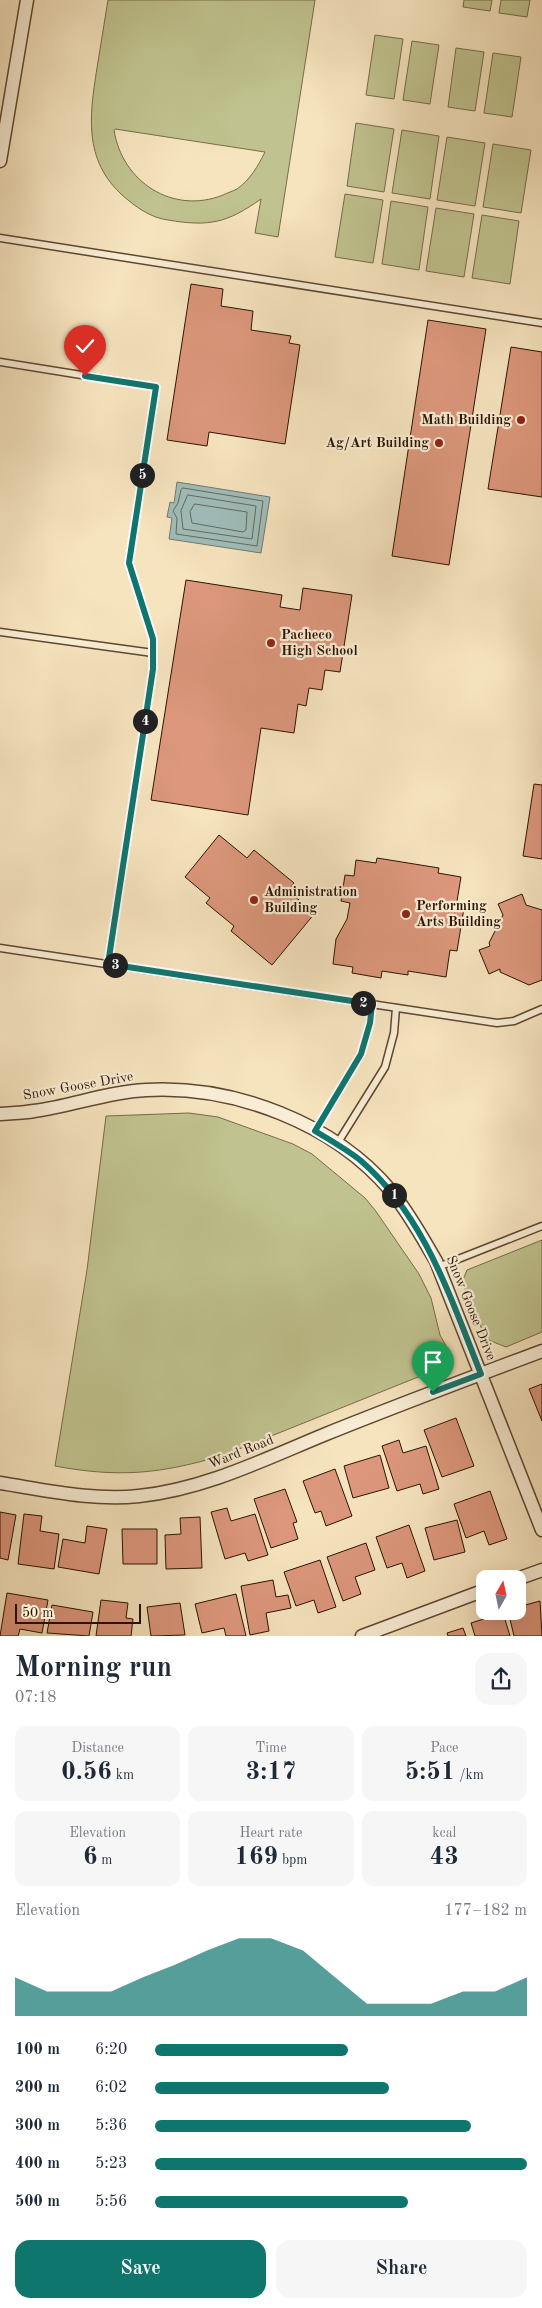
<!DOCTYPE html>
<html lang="en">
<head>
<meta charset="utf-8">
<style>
	body { margin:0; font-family:"Old Standard TT",serif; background:#f6f6f7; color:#1f2937; height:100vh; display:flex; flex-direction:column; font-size:19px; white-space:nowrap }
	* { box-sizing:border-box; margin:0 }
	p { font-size:16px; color:#747a83 }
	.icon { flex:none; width:28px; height:28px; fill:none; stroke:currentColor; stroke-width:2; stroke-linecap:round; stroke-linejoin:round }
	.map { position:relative; height:1636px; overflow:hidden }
	.sheet { display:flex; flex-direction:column; background:#fff; flex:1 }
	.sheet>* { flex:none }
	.needle { width:32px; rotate:9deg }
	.tools { position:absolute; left:476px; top:1570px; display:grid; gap:10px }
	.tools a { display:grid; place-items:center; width:50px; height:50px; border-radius:10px; background:#fff; box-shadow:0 5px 20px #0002; font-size:25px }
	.scale { position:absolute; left:15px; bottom:12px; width:126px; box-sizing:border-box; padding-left:5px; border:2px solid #2c1400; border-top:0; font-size:14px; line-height:18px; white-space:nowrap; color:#2c1400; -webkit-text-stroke:4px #f9edd5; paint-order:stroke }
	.pin { position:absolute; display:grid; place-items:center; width:42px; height:42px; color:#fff; margin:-51px -21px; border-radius:50% 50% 50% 0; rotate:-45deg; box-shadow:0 0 5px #0007 }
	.pin .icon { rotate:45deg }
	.km { position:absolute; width:25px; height:25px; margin:-12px; border-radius:50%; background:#222; color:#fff; font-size:14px; line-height:25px; text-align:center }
	.round { display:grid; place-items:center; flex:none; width:52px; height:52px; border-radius:15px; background:#f6f6f7 }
	.summary { display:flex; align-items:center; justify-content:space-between; height:85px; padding:0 15px }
	h1 { font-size:28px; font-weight:600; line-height:38px }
	.metrics { display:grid; grid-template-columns:repeat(3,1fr); gap:8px; height:85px; padding:5px 15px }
	.metrics div { display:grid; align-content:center; border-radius:12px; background:#f6f6f7; text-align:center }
	.metrics b { font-size:25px; font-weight:600 }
	.metrics small { font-size:14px; font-weight:400 }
	.metrics p { font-size:14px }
	.chart { height:140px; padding:10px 15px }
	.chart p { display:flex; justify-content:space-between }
	.chart svg { width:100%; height:90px; margin-top:5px; fill:#0f766e; opacity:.7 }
	.primary-button { display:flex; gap:10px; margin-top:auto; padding:10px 15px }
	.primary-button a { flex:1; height:58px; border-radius:15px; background:#0f766e; color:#fff; font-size:20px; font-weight:600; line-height:58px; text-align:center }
	.primary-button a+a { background:#f6f6f7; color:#1f2937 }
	ul { padding:0 15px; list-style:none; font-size:16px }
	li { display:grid; grid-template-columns:80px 60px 1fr; align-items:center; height:38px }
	li i { height:12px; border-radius:6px; background:#0f766e }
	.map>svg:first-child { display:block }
	.green { fill:#c0c38f; stroke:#766c48; fill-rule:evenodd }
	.water { fill:#9fbdba; stroke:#717970 }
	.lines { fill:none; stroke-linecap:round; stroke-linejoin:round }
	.shore { stroke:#66685d; stroke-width:1 }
	.building { fill:#dc977c; stroke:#2c1400 }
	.service-casing { stroke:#5e4830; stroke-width:9 }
	.minor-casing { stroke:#5e4830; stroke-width:15 }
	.service { stroke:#f9edd5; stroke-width:6 }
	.minor { stroke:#f9edd5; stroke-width:12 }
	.route-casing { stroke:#fff; stroke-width:10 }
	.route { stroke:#0f766e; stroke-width:6 }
	.poi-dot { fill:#8f2418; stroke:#f9edd5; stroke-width:2 }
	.labels { text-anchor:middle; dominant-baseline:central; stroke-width:4.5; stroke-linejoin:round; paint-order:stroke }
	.poi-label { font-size:14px; font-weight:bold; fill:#2c1400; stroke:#f9edd5; text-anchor:start }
	.street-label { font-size:14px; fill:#2c1400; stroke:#f9edd5 }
</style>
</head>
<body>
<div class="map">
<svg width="542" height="1636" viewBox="0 0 542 1636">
	<rect width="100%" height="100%" fill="#f6e4bf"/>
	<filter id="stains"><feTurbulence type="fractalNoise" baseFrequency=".004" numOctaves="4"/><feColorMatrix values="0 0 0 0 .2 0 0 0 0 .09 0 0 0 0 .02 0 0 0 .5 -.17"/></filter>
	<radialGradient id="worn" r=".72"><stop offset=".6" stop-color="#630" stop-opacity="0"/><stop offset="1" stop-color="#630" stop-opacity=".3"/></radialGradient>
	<!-- green -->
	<g class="green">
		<path d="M108,0h207l-37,237 -23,-4 6,-34c-34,24 -52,28 -93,21 -15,-2 -28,-10 -40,-20 -45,-36 -39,-82 -31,-132 4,-23 7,-45 11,-68zM114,130l1,-1 150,23c-7,14 -15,28 -28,37 -4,2 -10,4 -14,6 -50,20 -101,-13 -109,-65z"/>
		<path d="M464,0h28l-2,11 -27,-4z"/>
		<path d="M501,0h29l-3,17 -28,-4z"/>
		<path d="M375,35l28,4 -9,60 -28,-4z"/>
		<path d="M412,41l27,4 -9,59 -27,-4z"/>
		<path d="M456,48l28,4 -9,59 -27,-4z"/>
		<path d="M493,53l28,4 -9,60 -28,-4z"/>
		<path d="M356,123l38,6 -10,63 -37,-6z"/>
		<path d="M402,130l37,6 -9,63 -38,-6z"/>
		<path d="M447,137l38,6 -10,63 -38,-6z"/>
		<path d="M493,144l38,6 -10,63 -38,-6z"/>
		<path d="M345,194l38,6 -10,63 -38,-6z"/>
		<path d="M391,201l37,6 -9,63 -37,-6z"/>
		<path d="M436,208l38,6 -10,63 -38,-6z"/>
		<path d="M482,215l37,6 -9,63 -38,-6z"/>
		<path d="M189,1113l29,4 75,27 19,10 53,44 10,12 44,64 12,24 9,37 11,20v6l-8,6 -219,88c-63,19 -105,23 -169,11l32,-196 19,-154z"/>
		<path d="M542,1240v92l-36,15 -20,-8 -24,-57 5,-12z"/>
	</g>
	<!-- water -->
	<path class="water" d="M177,482l93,15 -9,56 -92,-14 3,-21 -5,-1 3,-15 4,1z"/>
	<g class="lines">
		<!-- shore -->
		<g class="shore">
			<path d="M183,488l80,13 -6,45 -81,-12 1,-16 -4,-7 5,-8 3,-13z"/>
			<path d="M188,495l68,11 -4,33 -69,-10 -2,-18z"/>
			<path d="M195,504l52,8 -1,18 -3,2 -51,-9 -2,-11z"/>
		</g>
	</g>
	<!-- building -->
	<g class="building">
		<path d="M191,284l32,5 -2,17 32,5 -2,19 40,6 -2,7 11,2 -15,99 -76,-12 -2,14 -40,-6z"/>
		<path d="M428,320l58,9 -37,236 -57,-9z"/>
		<path d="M511,347l31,5v145l-54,-8z"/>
		<path d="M186,580l96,15 -2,12 20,3 3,-22 49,7 -12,77 -15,-2 -3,20 -13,-2 -3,18 -8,-2 -4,29 -33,-5 -13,87 -97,-15z"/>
		<path d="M534,784l8,1v74l-19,-3z"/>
		<path d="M219,835l28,23 7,-8 40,33 -6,8 27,22 -43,52 -41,-34 3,-5 -28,-23 4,-5 -25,-21z"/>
		<path d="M377,858l62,10 -1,5 23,4 -5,30 8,1 -7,43 -7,-1 -4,27 -38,-6v4l-26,-4 -1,7 -29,-5 1,-6 -20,-3 3,-25 11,-20 3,-16 -9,-2 4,-26 9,1 2,-16 20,3z"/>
		<path d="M522,894l4,11 16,5v70l-13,5 -29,-13v-3l-11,5 -10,-24 11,-4 -1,-3 14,-28 -5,-11z"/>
		<path d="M542,1384v37l-13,-32z"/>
		<path d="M456,1418l18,48 -32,11 -18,-47z"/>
		<path d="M399,1440l4,13 23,-7 13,43 -16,5 -3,-10 -23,7 -15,-45z"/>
		<path d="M380,1455l9,33 -36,10 -9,-32z"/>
		<path d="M335,1469l17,47 -26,10 -5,-15 -6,2 -12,-32z"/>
		<path d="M285,1489l12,33 -4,1 5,16 -27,9 -17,-49z"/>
		<path d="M490,1491l17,48 -18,6 -5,-14 -18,7 -12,-34z"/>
		<path d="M227,1508l4,13 24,-7 13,41 -20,6 -3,-8 -20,6 -14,-47z"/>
		<path d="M0,1512l16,3 -8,45 -8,-2z"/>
		<path d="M24,1514l18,2 -2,15 19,3 -5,35 -36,-5z"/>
		<path d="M200,1517l2,51 -36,1 -1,-34 16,-1 -1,-16z"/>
		<path d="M457,1520l8,32 -31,8 -9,-32z"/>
		<path d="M409,1525l16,46 -18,7 -5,-15 -15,5 -11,-31z"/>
		<path d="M87,1526l20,3 -8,45 -41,-7 5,-28 22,4z"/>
		<path d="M122,1529h35v35h-34z"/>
		<path d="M366,1543l9,27 -20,7 6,17 -18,7 -16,-44z"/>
		<path d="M320,1560l16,47 -18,6 -4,-13 -18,6 -12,-34z"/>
		<path d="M273,1580l3,17 12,-2 3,13 -25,5 3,18 -19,4 -9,-49z"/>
		<path d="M7,1593l41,7 -6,33 -22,-4 -2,7h-18z"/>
		<path d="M236,1594l10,42h-20l-2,-8 -22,5 -7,-29z"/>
		<path d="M101,1600l27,3 -2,15 7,1 -2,17h-35z"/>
		<path d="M540,1601l2,35h-28l-6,-25h10v-4z"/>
		<path d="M180,1603l5,32 -34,1 -4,-29z"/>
		<path d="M52,1605l41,7 -4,24 -42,-3z"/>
		<path d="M503,1613l7,23h-35l-4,-13z"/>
		<path d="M463,1628l3,8h-18l-1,-3z"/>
	</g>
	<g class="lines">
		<defs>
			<g id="service">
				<path d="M0,238l542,85"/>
				<path d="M0,362l156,25 -27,176 24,76v30l-45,295"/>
				<path d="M0,632l153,21"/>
				<path d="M0,948l497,75 17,-2 28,-12"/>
				<path d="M315,1131l46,-77 9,-31 2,-19"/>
				<path d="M337,1144l48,-77 9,-34 2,-25"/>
				<path d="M438,1267l104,-41"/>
			</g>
			<g id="minor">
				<path d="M0,161l27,-161"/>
				<path d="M0,1114c11,-1 23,-1 34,-3 38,-5 73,-19 112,-21 88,-5 188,33 245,101 18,22 31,46 45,70l106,269"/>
				<path d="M0,1483c45,7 93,18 139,13 66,-7 126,-37 187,-62 72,-29 144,-56 216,-83"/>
				<path d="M517,1579l25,-9"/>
				<path d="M362,1636l123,-46"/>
			</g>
		</defs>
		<!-- service casing -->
		<use href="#service" class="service-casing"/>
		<!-- minor casing -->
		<use href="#minor" class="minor-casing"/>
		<!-- service -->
		<use href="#service" class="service"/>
		<!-- minor -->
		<use href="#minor" class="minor"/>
	</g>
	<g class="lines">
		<defs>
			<path id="route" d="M85,376l71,11 -27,176 24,76v30l-45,295 264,40 -2,19 -9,31 -46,77c15,9 31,18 45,29 65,56 90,137 121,214l-48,18"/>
		</defs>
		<!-- route casing -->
		<use href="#route" class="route-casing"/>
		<!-- route -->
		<use href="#route" class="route"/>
	</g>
	<!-- markers -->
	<g class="poi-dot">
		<circle cx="521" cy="420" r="5"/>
		<circle cx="439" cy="443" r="5"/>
		<circle cx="271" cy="643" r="5"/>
		<circle cx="254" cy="900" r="5"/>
		<circle cx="406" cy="914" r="5"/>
	</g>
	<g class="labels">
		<!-- poi labels -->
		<g class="poi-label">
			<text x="511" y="420" text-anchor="end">Math Building</text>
			<text x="429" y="443" text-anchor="end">Ag/Art Building</text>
			<text x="281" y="635">Pacheco<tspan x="281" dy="16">High School</tspan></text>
			<text x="264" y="892">Administration<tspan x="264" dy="16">Building</tspan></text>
			<text x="416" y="906">Performing<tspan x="416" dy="16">Arts Building</tspan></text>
		</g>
		<!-- street labels -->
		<g class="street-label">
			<text transform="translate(78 1086) rotate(-10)">Snow Goose Drive</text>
			<text transform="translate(471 1308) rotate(68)">Snow Goose Drive</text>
			<text transform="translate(241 1452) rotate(-22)">Ward Road</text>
		</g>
	</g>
	<rect width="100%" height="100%" filter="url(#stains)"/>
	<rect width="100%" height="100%" fill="url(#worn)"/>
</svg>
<div class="tools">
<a><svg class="needle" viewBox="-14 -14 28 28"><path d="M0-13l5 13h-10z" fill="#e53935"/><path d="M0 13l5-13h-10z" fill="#747a83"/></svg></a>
</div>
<div class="scale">50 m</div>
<div class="pin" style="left:433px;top:1392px;background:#1e9e55"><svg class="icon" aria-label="arrive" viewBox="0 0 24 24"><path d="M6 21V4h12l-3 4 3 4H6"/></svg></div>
<div class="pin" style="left:85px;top:376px;background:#d93025"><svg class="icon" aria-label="check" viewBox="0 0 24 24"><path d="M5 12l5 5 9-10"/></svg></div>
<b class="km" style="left:394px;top:1195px">1</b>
<b class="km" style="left:363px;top:1003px">2</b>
<b class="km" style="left:115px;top:965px">3</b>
<b class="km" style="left:145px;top:721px">4</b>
<b class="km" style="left:142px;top:475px">5</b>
</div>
<section class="sheet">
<div class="summary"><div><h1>Morning run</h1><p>07:18</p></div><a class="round"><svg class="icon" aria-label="share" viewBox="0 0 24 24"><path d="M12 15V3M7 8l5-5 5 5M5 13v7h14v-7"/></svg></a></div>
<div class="metrics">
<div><p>Distance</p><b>0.56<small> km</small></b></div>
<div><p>Time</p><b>3:17</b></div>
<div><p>Pace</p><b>5:51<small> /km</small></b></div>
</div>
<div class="metrics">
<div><p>Elevation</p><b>6<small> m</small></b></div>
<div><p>Heart rate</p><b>169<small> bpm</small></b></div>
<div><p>kcal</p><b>43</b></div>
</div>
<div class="chart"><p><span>Elevation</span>177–182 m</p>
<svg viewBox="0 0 160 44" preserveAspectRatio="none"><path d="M0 44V25L10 32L20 32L30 32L40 25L50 19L60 12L70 6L80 6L90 12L100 25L110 38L120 38L130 38L140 32L150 32L160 25V44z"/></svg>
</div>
<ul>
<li><b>100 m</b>6:20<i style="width:52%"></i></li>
<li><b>200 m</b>6:02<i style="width:63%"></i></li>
<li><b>300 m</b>5:36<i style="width:85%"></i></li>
<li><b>400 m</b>5:23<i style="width:100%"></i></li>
<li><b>500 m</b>5:56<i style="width:68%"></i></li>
</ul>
<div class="primary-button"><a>Save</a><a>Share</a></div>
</section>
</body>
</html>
